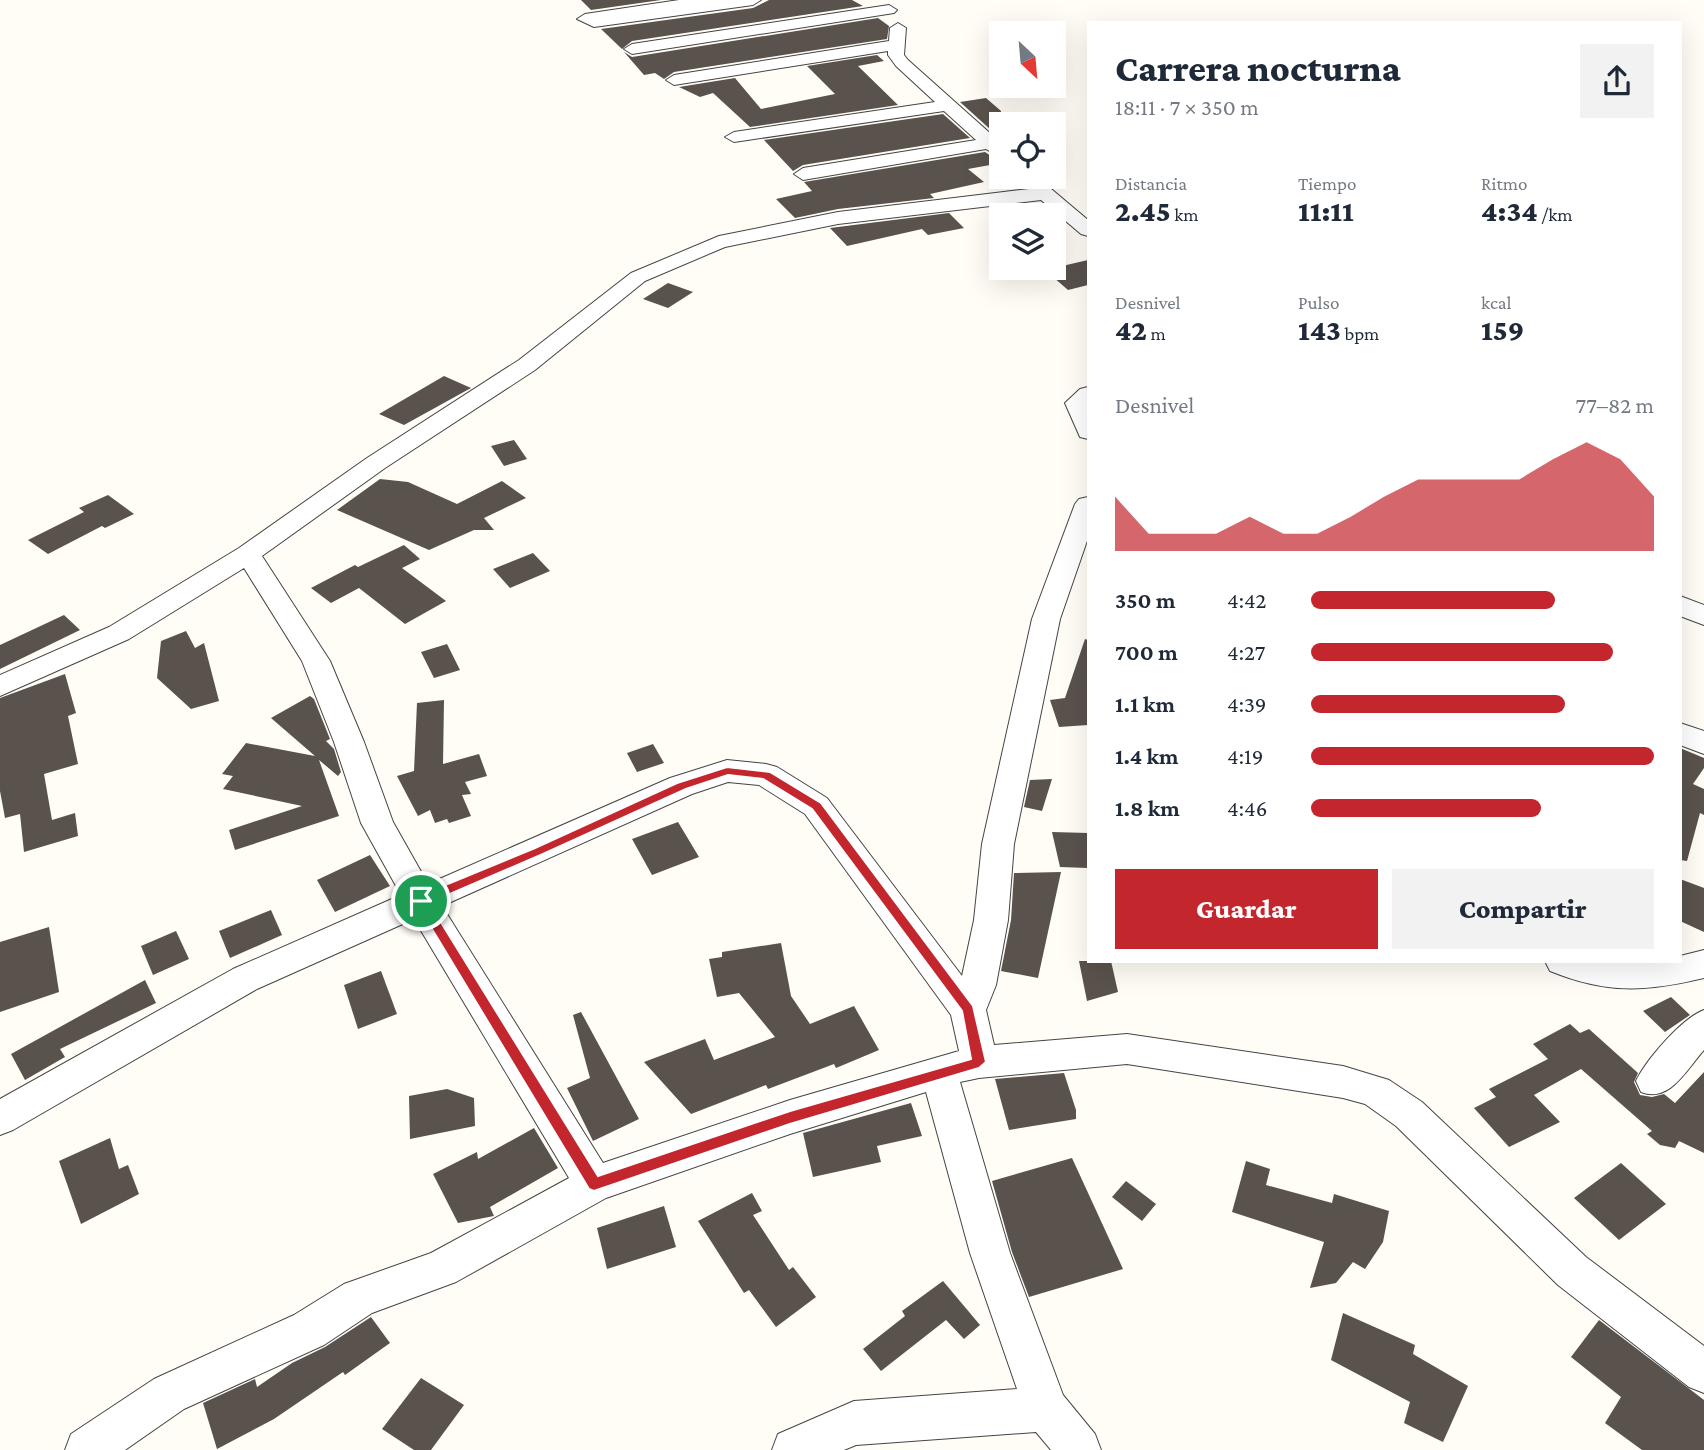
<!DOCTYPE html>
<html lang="es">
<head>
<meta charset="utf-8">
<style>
	body { margin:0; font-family:"Crimson Pro",serif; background:#f2f2f3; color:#1f2937; height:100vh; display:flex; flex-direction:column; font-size:26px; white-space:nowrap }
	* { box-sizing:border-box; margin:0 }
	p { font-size:23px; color:#747a83 }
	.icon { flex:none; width:38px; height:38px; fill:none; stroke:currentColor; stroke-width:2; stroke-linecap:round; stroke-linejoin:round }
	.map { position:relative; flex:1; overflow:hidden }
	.drawer { position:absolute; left:1087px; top:21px; width:595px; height:942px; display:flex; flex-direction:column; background:#fff; border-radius:0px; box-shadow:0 7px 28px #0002 }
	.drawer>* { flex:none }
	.needle { width:46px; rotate:154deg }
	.buttons { position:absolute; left:989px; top:21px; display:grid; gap:14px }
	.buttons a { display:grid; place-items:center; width:77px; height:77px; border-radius:0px; background:#fff; box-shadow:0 7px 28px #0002; font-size:35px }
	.pin { position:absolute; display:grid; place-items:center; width:60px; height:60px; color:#fff; margin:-30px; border:4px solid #fff; border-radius:50%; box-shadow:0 2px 7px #0007 }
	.round { display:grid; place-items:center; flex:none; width:74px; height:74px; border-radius:0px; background:#f2f2f3 }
	.summary { display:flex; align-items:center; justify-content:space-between; height:119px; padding:0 28px }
	h1 { font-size:38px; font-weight:800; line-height:52px }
	.stats { display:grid; grid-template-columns:repeat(3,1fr); gap:10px; height:119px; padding:7px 28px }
	.stats div { display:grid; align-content:center }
	.stats b { font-size:30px; font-weight:800 }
	.stats small { font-size:19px; font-weight:400 }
	.stats p { font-size:19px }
	.chart { height:196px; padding:14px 28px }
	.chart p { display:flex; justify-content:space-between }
	.chart svg { width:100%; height:126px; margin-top:7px; fill:#c4262e; opacity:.7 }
	.button { display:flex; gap:14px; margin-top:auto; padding:14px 28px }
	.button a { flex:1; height:80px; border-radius:0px; background:#c4262e; color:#fff; font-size:28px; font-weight:800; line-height:80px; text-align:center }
	.button a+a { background:#f2f2f3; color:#1f2937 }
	ul { padding:0 28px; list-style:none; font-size:23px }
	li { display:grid; grid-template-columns:112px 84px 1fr; align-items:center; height:52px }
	li i { height:18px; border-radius:9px; background:#c4262e }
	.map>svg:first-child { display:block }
	.building { fill:#5a524d }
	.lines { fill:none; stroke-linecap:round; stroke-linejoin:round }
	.minor-casing { stroke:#444; stroke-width:2 }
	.minor { fill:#fff; fill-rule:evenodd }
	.route { fill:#c4262e; stroke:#fff; stroke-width:2; fill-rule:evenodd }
</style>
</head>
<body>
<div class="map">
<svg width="1704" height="1450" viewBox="0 0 1704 1450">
	<rect width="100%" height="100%" fill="#fffdf5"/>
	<!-- building -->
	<g class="building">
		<path d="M581,0h80l-70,10z"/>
		<path d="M769,0h83l11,6 -231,35 -10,8 -21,-20 152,-21z"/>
		<path d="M878,18l11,8 -2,13 -213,33 -10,7 -9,-6 -11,2 -20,-23 8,5z"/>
		<path d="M877,55l7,6 -26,5 40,39 -148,22 -37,-34 -13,4 -21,-10 56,-9 26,31 74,-15 -28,-28z"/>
		<path d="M986,98l15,13v28l-41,-37z"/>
		<path d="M943,114l27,24 -167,27 -10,6 -29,-31z"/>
		<path d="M985,152l16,11 -33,6 16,13 -54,12 4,4 -96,11 -43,9 -19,-19 36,-8 -8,-9z"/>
		<path d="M949,213l15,15 -36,7 -6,-6 -75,17 -17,-18z"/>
		<path d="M1088,260v25l-20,5 -23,-20z"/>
		<path d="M668,283l25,9 -25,16 -25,-9z"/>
		<path d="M444,376l27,12 -67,37 -25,-11z"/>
		<path d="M514,440l13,19 -23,7 -13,-20z"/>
		<path d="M380,479l28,3 49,22 45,-23 24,17 -42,20 10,12h-20l-45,20 -92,-40z"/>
		<path d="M108,495l26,19 -29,14 -3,-2 -54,28 -20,-14 56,-28 -5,-4z"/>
		<path d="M404,545l16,14 -18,9 44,33 -41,23 -46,-36 -28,15 -20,-15 44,-23 3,2z"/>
		<path d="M533,553l17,18 -40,17 -17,-19z"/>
		<path d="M64,615l16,15 -80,39v-24z"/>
		<path d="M186,631l9,17 9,-5 15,58 -28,8 -34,-31 4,-37z"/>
		<path d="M1085,639l3,1v85l-29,2 -9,-27 15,-2z"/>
		<path d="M447,644l13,26 -26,8 -13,-26z"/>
		<path d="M65,674l11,39 -8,3 10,48 -34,10 8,46 23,-7 3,23 -54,16 -4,-38 -15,4 -5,-27v-93z"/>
		<path d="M310,696l4,3 16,40 -4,2 8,8 7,23 -3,4 -19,-16 20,56 -104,34 -6,-20 73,-24 -79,-17 10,-13 -11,-2 24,-31 69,13 -44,-38z"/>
		<path d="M444,700l-1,64 36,-10 8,22 -22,6 6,12 -9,1 9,21 -22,7 -2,-4 -12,4 -5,-13 -12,6 -21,-40 17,-5 3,-68z"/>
		<path d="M653,744l11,19 -27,9 -10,-19z"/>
		<path d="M1680,748l24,10v10l-11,16 11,5v26l-4,-2 -13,48 -7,-1z"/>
		<path d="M1052,779l-10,32 -18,-4 6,-27z"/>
		<path d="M678,822l21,35 -47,18 -20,-36z"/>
		<path d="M1052,832l36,1v35l-28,-1z"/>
		<path d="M370,855l20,31 -55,26 -18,-32z"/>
		<path d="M1061,872l-23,106 -37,-7 10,-51 3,-47z"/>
		<path d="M1680,879l24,9v44l-24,-11z"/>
		<path d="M271,910l11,25 -52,23 -11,-27z"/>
		<path d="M49,927l10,65 -59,20v-70z"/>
		<path d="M176,931l13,28 -36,16 -12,-29z"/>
		<path d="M781,943l10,53 19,28 44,-18 25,44 -43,18 -2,-4 -66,25 -2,-4 -75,29 -47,-52 61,-23 9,21 61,-23 -36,-44 -22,4 -8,-38 13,-2v-5z"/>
		<path d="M1079,961h32l7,31 -31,9z"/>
		<path d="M381,971l16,43 -39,15 -14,-44z"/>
		<path d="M145,980l11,23 -96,46 5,8 -40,23 -14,-26z"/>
		<path d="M1671,997l19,18 -25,17 -22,-21z"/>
		<path d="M581,1012l58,107 -46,22 -26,-53 23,-10 -17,-63z"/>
		<path d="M1570,1024l10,9 9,-4 49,44 -4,9 6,13 12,2 12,-3 11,9 29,-31v81l-25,-12 -4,7 -15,-3 -13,-11 5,-3 -71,-62 -47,26 26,27 -51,25 -35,-39 22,-11 -7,-8 59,-30 -15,-15z"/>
		<path d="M1064,1073l12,37v9l-67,11 -14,-51z"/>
		<path d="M447,1089l27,9 1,28 -65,13 -1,-43z"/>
		<path d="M911,1103l11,33 -45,10 4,16 -68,15 -10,-44z"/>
		<path d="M534,1128l24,40 -68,39 4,9 -36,7 -25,-49 44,-22 1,7z"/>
		<path d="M110,1138l9,31 9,-4 11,29 -58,30 -22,-63z"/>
		<path d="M1072,1158l51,111 -94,28 -17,-45 -20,-71z"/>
		<path d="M1246,1161l24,8 -4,16 66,18 2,-9 55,17 -6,31 -18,27 -12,-7 -17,21 -26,5 14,-46 -92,-30z"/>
		<path d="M1621,1163l45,41 -47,36 -45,-42z"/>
		<path d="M1126,1181l30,23 -14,17 -30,-24z"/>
		<path d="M752,1193l10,18 -9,4 36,55 4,-3 23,30 -40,30 -27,-37 -5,3 -46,-72z"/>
		<path d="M664,1206l12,41 -69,22 -10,-41z"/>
		<path d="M943,1281l37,44 -16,14 -18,-19 -65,51 -18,-22 42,-33 -3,-5z"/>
		<path d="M1343,1313l72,32 -2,9 55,32 -25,56 -39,-19 6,-21 -79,-42z"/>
		<path d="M371,1317l19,26 -45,32 -2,-3 -69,47 -57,30 -14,-46 52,-24 2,8 35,-24 33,-16z"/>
		<path d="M1599,1320l105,80v50h-62l-37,-27 16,-26 -50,-40z"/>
		<path d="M421,1378l43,27 -33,45h-17l-32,-21z"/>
	</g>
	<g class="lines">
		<defs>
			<g id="minor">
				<path d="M679,0h82l-8,5 -159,22 -17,-8 8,-5z"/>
				<path d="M889,5l8,5 -3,3 -262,41 -8,-5 8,-5z"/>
				<path d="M898,23l8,5 -2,27 4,5 93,83v15l-15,-9 -183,31 -9,-6 9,-6 173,-28 -32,-29 -210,31 -9,-5 9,-5 201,-30 -39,-36 -8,-11v-4l-214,34 -8,-5 8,-5 215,-34 1,-13z"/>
				<path d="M1023,177h14l51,43v16l-7,-2 -40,-34 -203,24 -113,23 -80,34 -110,89 -150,98 -123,88 68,105 34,81 29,80 35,62 242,-106 57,-18 39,4 11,3 50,31 135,178 12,-56 8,-76 50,-225 43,-115 4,-5 9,-2v41l-28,81 -46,225 -6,76 -12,65 -10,25 8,35 133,-11 216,32 46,14 33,22 164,155 118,89v47l-15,-6 -131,-102 -162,-159 -31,-22 -22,-6 -216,-34 -148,14 -19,4 50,171 53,142 32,39 6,16h-50l-15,-18 -180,13 -12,5h-72l6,-16 76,-33 163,-12 -47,-136 -44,-161 -136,42 -184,64 -150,84 -84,31 -48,32 -140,64 -59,41h-60l6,-16 83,-55 140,-64 50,-31 87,-31 138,-75 -155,-259 -157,70 -244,141 -13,5v-36l233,-130 168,-74 -40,-72 -27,-81 -32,-81 -58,-93 -115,71 -129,57v-21l109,-48 130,-79 128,-90 152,-98 112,-87 88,-37 119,-24 191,-23 -8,-8zM728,782l31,3 46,29 146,201 8,36 -169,49 -187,63 -161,-257 250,-112z"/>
				<path d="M1088,387v52l-8,-2 -15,-34 15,-14z"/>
				<path d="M1680,596l24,9v20l-24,-9z"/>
				<path d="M1680,723l24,8v23l-24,-9z"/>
				<path d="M1704,950v28c-59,14 -97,16 -154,-7l-5,-10h135v-5z"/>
				<path d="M1704,1010v40c-18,20 -34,53 -63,42l-5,-11c10,-21 46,-63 68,-71z"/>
			</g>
		</defs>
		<!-- minor casing -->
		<use href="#minor" class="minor-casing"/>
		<!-- minor -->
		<use href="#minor" class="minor"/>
	</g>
	<!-- route -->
	<path class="route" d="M727,767l43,5 51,31 152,203 13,56 -7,6 -189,56 -196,67 -5,-2 -174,-288 1,-4 119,-49 142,-65zM728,775l35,4 49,30 150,202 9,48 -181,52 -192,65 -169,-273 114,-49 143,-65z"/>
</svg>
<div class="buttons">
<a><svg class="needle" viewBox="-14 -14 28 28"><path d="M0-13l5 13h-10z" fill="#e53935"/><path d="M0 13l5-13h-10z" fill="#747a83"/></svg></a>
<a><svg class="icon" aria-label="locate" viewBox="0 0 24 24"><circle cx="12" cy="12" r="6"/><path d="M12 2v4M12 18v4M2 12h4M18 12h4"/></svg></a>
<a><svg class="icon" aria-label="layers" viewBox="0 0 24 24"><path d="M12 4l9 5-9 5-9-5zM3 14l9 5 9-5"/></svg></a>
</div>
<div class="pin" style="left:421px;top:901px;background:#1e9e55"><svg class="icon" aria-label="arrive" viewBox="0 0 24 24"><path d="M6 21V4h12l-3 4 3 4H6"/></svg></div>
<section class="drawer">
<div class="summary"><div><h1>Carrera nocturna</h1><p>18:11 · 7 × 350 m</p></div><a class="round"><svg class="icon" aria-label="share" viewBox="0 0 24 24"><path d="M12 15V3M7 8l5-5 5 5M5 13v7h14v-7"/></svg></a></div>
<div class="stats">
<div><p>Distancia</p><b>2.45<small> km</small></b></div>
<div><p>Tiempo</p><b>11:11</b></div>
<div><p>Ritmo</p><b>4:34<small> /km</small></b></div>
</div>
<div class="stats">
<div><p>Desnivel</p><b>42<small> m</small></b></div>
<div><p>Pulso</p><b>143<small> bpm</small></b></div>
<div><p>kcal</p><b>159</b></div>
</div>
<div class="chart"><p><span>Desnivel</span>77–82 m</p>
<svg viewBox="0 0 160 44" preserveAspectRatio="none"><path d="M0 44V25L10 38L20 38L30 38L40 32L50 38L60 38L70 32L80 25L90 19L100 19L110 19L120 19L130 12L140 6L150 12L160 25V44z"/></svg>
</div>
<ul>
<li><b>350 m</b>4:42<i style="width:71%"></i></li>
<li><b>700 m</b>4:27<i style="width:88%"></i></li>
<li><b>1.1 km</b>4:39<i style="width:74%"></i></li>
<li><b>1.4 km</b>4:19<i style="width:100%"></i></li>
<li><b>1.8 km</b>4:46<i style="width:67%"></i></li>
</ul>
<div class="button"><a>Guardar</a><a>Compartir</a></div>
</section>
</div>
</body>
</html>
